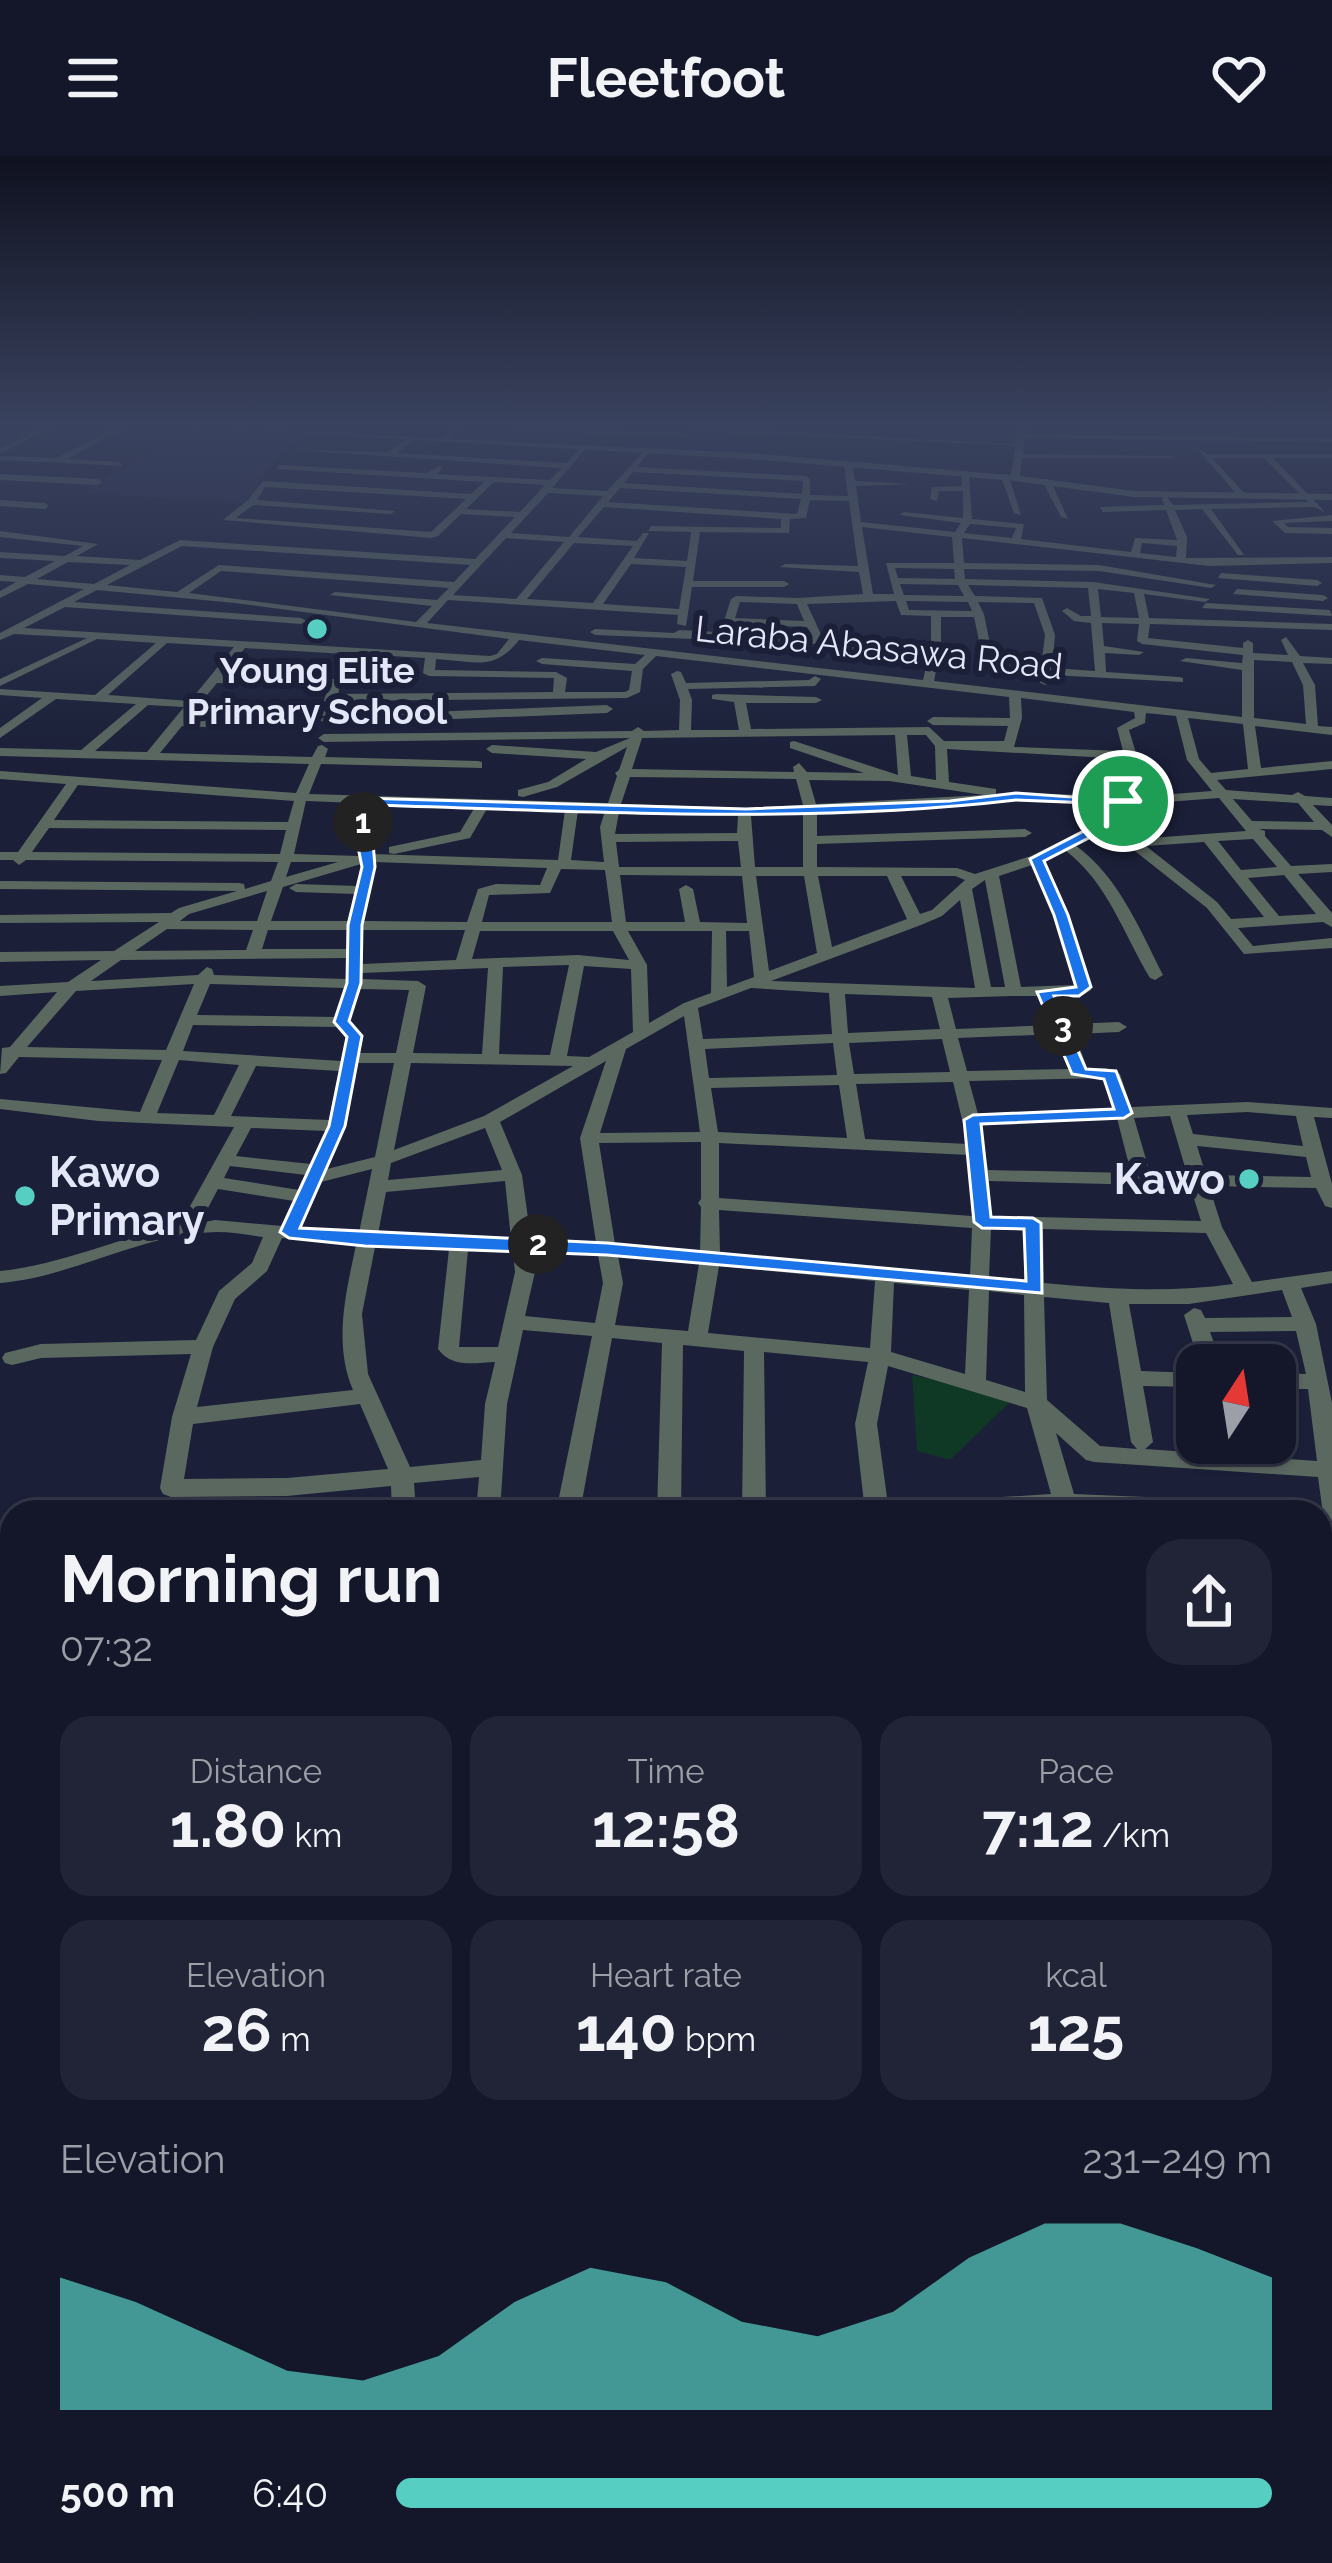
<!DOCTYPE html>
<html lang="en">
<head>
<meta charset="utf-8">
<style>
	body { margin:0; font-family:Raleway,sans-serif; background:#212436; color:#f1f3f6; height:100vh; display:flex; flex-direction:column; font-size:45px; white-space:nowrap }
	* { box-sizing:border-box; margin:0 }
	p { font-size:39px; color:#9d9fa8 }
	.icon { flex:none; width:66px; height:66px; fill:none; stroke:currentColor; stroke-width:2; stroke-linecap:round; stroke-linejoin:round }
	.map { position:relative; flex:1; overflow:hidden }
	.panel { position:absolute; left:0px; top:1344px; width:1332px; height:1065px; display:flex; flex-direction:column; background:#14172a; border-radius:36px 36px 0 0; box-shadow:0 3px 9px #0004,0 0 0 3px #333647 }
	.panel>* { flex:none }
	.needle { width:78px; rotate:12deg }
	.buttons { position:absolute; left:1176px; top:1188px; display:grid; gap:24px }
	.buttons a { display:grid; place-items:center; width:120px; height:120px; border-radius:24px; background:#14172a; box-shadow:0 3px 9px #0004,0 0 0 3px #333647; font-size:60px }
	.pin { position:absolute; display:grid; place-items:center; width:102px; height:102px; color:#fff; margin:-51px; border:6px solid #fff; border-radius:50%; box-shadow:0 3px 12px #0007 }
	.km { position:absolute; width:60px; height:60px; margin:-30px; border-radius:50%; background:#222; color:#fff; font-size:33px; line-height:60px; text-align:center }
	.round { display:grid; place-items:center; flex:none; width:126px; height:126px; border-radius:36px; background:#212436 }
	.overview { display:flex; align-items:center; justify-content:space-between; height:204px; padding:0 60px }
	h1 { font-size:66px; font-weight:700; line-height:90px }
	.stats { display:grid; grid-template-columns:repeat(3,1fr); gap:18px; height:204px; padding:12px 60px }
	.stats div { display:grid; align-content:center; border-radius:30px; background:#212436; text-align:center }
	.stats b { font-size:60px; font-weight:700 }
	.stats small { font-size:33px; font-weight:400 }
	.stats p { font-size:33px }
	.chart { height:336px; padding:24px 60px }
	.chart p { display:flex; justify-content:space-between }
	.chart svg { width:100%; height:216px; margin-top:12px; fill:#57cec2; opacity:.7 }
	ul { padding:0 60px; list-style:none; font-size:39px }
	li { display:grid; grid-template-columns:192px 144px 1fr; align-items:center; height:90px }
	li i { height:30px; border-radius:15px; background:#57cec2 }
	header { display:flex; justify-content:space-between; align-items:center; height:156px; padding:0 60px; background:#14172a; font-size:54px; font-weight:700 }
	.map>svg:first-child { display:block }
	.built { fill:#232847 }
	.green { fill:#0f3825 }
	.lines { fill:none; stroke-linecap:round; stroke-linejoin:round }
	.minor { fill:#5b6860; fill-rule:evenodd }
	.tertiary { fill:#5b6860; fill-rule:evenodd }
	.route { fill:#1a73e8; stroke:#fff; stroke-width:3; fill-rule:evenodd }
	.poi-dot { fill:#57cec2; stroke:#1b1f38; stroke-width:4.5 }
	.labels { text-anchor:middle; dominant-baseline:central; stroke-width:12; stroke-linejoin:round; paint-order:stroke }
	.far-street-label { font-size:36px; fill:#e3e7f8; stroke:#1b1f38 }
	.far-poi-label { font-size:36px; font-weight:bold; fill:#e3e7f8; stroke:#1b1f38 }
	.poi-label { font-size:42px; font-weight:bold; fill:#e3e7f8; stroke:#1b1f38; text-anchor:start }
</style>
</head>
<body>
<header><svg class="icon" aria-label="menu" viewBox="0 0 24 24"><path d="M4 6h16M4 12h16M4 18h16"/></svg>Fleetfoot<svg class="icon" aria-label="heart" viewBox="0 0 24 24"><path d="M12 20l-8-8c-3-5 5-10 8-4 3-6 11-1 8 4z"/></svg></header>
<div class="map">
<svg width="1332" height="2407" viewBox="0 0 1332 2407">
	<rect width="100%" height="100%" fill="#1b1f38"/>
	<!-- built -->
	<path class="built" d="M187,274l116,7 -23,17 -36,49 -162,-10z"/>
	<!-- green -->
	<path class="green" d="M912,1219l103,22 -65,63 -33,-9z"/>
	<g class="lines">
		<!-- minor -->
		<g class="minor">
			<path d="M46,270h9l-55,27v-5z"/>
			<path d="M118,270h9l-59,33 52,3 3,4 -123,-6v-4l57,2z"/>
			<path d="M454,270h8l-16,16h-6z"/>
			<path d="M519,270l171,9 4,2 -178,-7z"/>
			<path d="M695,271l325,17 4,2 -332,-15z"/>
			<path d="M1022,278l310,4v4l-313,-4z"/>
			<path d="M412,280l3,4 -18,13 169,10 17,-18h6l-37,43 55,3 39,-42 4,2 -13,16 169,9 4,3v16l38,1 -4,-32 4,-2 4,2 3,17 56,3 -55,2 5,36 94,10 6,-9 -61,-8 4,-3 59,6v-27h-24l-2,10 -7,-2 2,-12 30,-1 -1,-12 4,-3 4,3 3,45 52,5 -3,15 110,13 4,-14 42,2 -11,-30 -63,2 -3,-5 64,-2 -2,-6 4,-3 7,9 135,-3 -44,-44h-52l33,36 -7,2 -41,-48 11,6h124v4h-59l52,54 -11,-5 -103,2 33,46h-6l-36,-46 -27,1 12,27 -1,21 146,-1v6l-123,3 -247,-28 2,25 135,2 117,20 -5,3 -112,-17 -135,-2 1,10 128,3 117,17 -5,3 -61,-8 5,24 183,6v6l-182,-6 -2,14 95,10v-5l5,-3 5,3v10l35,2 -7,-15 5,-3 14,19 32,2v6l-29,-1 12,22 3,41 14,1v8l-77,-9 6,42 71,-7v8l-115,11 9,10 66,5 6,-3 7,4 27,2v8l-19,-1 19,20v12l-10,-7 -63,-1 6,2v5l26,30 41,-2v8l-34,2 34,39v14l-9,-5 -85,6 15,18 79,-8v10l-88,6 -37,-46 -100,-79 -32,16c44,32 64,83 88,130l-8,5 -5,-2c-27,-45 -42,-95 -85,-128l-21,11 24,54 23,75 -8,5h-29l16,29 49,-2 8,5 -8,5 -44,2 12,34h19l14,6 11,33 116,-5 85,6v10l-18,-1 18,67v24l-7,-2 -9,-18 -107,-2 13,41 30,55 80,-11v12l-31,5 15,36 16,79v121l-8,-3 -6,-44 -224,-15 -8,-2 -30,-27 18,61 217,9 8,3 4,6h-412l4,-6 8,-3 148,-9 -24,-86 -139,-42 -11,58 12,88h-24l-10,-88 13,-62 -104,-10 2,160h-24l2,-161 -61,-6 -2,167h-24l5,-169 -50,-5 -32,174h-24l36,-176 -69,-6 -16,74 -7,108h-24l3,-35 -65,6 2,29h-24l-1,-26 -104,10 -116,1 -8,-3 -3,-6 12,-71 19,-63 -150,4 -29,7 -7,-2 -3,-5 3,-5 36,-9 155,-4 23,-49 33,-28 11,-26c-15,-2 -31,-5 -46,-5 -75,1 -143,45 -217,51v-12c62,-6 118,-34 179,-45l55,-99 -136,-6 -98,-12v-10l140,13 22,-52 -143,-3 -13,16 -6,1 2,-26 8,-1 47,-55 -57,4v-10l68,-4 33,-22 -101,2v-10l114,-1 45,-29 -159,1v-8l171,-2 8,-5 58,-17 -237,-2v-8l239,2 5,1 1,5 26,-8 7,-19 -252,-2 -7,5 -6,-5h-13v-8h18l48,-68 -66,-5v-8l296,22 13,-29 -309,-8v-8l81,2 55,-46 -80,-5 -56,39v-10l42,-30 -42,-3v-6l95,6 61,-52 -59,-4 -97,47v-7l87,-41 -73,-4 -14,6v-7l84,-44 -56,-5 -28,14v-7l16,-9 -16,-1v-6l25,2 30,-16 -55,-3v-6l65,4 18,-10 -83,-9v-6l98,13 -21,12 63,4 40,-20 295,19 40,-42 -54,-3 -23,22 -7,2 -208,-18 25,-20 15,-19 208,13 13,-12 -208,-13 3,-4 148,8 12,-7 4,2 -6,6 113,6 12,-12 -269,-18 94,2zM633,316l170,9 -1,13 -178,-11zM494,326l51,3 -25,27 -54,-3zM265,331l201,12 -35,33 -195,-14 17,-13 138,9 4,-3 -138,-11zM620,332l181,11 -4,15 -189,-12zM548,337l55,3 -34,41 -58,-4zM810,344l39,1 9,65 -73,-2 -5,3 79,5 4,22 -65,4 -62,-2 -5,3 -7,22 5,3 78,3 5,10 -133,-7 -5,3 -79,-4 -5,3 5,3 224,9 5,-3 -17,-37 89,-3 5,14 30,1v29l-8,35 -496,-57 21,-23 230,15 -1,9 9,2 6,-39h92l5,-3 -5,-3h-91l7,-49 89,1 1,-14 16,-1zM604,351l177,12v9l-130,-2 -3,5 43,1 -4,29 -53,-3 15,-25h-6l-6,8 -59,-4zM970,368l46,4 -4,10 -48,-5zM862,371l90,10 2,26h-68l8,31h-21zM506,382l58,4 -48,57 -63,-4zM574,387l59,3 -40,57 -66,-4zM1142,387l35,3 -1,11 -36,-4zM182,390l288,19 -16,17 -235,-17 -42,27 -70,-7zM68,406l62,3 -36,19 -57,-5zM631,408l55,3 -7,42 -76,-5zM895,412l59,1 1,10 -57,-1zM221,415l228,17 -12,12 -102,-8 -5,3 102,11 -16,16 -227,-29zM900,428l58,1 6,11 -60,-1zM968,429l120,3 3,28h-10l-14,-8 -5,3 12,10 17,2 4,48 -43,-3 3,-33 -13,-37 -67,-2zM1098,433l36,4 5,25 -38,-1zM97,434l138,13 274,36 -12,15 -7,2 -466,-28 41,-21 236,17 5,-3 -5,-3 -227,-16zM906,445l62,1 4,9 -63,-1zM740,446l57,2 7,17 -69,-3zM978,446l56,1 11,32 -4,32 -47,-3 -10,-50zM941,461h33l11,52 55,5 -1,8 6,3 6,-3v-7l132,7v-4l-4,-1 -73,-5 -1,-19 34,2 5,-3 -40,-6 -2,-23 37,1 -2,17 5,3 101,11 -1,8 -56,-5 -6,3 62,9v47l-308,-36 7,-36zM519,484l126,15 -10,9 -93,-6 -6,3 6,3 90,7 -3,19 -4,2h-60l2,-14 -11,-6 -121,-2 1,-11c38,2 58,13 83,-19zM167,487l67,4 -44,54 -82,-6zM245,492l117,7 -27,24 -113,-3zM375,499l50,3 -2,15 6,3 125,2 -1,14 -215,2 2,-8 9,-1 -2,-5zM656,500l353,41 1,21 -77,-1 -6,4 6,4 75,1 -4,15h-60l-15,-14 -178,2 -5,-26h70l6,-3 -6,-3 -100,-3 -4,1v4l22,3 5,28h-48l1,-30 -4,-11 127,-3 6,-7 -6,-3 -6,4 -123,3 -5,-11 -4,-1 -6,3 9,26 -1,30 -35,1 -6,-4 -6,4 -308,3 -6,4 6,4 306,-4 -34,14 -104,-7 -6,4 6,4 94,6 -38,23 -30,8v6l5,1 34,-10 70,-40 -8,23 -4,3 2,3 -9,27 -299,-9 12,-30 161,4v-6l-4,-1 -153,-4 3,-8 -6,-4 -4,1 -6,11 -152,-4 22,-27 76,3 15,-10 -2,-6 55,3 -6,4 6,4 281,-11 6,-4 -6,-4 -279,11 5,-3 -2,-2 -129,-10 15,-18 112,3 -7,20 6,4 7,-9 292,-3 13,-6 3,-23zM1254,504l38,2 11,23 3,39 -52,-6zM1021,542l113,14 1,6 -18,10 6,23 -109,-4 8,-29zM148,549l36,2 -37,45 -52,-1zM196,552l72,5 -13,8 -68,-2zM1146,557l30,3 11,44 25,31 -52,4 -17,-19 -14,-46 16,-7zM1188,562l55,6 5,45 -37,4 -12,-14zM895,579l3,40 -104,-34 -4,1v6l74,25 -57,-1 -8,-9 -6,4 1,5 -162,-3 10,-31zM907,579h19l9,11 1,34 -25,-4zM947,593l179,10 5,18 16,18 -151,-1v-5l-47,-7zM630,621l166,2 7,26 -58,3 -124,-4zM809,624l80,1 95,14 -168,9zM78,629l216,16 -6,21 -234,-2zM1219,642l27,33 -110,8 -21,-17 12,-17zM1233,643l65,4 16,19 -62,-1zM306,645l51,2 2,53 -65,-2zM1016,645l98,4 -11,15 -72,36 -56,18 -18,-6 -140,-1v-23l208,-7 7,-4 -7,-4 -208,7v-24zM370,647l105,4 -15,25 -71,15v6l5,1 76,-16 18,-31 77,3 -7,50 -185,-6zM578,654l27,1 -5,16 4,35 -33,-2zM619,656l119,4 -1,17 -122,1zM803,657v54h-48l-4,-51zM49,672l237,2 -6,24 -248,-2zM1253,683l24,28 -36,3 -23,-29zM738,685l3,26h-122l-3,-25zM1204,686l60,75 -33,2 -14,-17 -71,-56zM291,706h47l-52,15zM374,706l173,6 -7,17 -44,-1 -18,5 -11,33 -104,-1zM361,708l-4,22 -61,-2 -7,4 7,4 59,2 -7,27h-77l12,-34zM1032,709l22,50 20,70 -53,2 -22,-111zM561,713l44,1 7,52h-130l7,-27 61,-2zM620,719l122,1 5,47 -47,-1 -7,-33 -7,-4 -7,4 6,33h-59zM1284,719l32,39 -37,2 -31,-38zM756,720h48l13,77 -48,18zM818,720h69l20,43 -75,28zM901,720h54l10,4 -33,30 -12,4zM985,724l20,107h-14l-19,-98zM267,735l-10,30h-77l9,-7zM960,744l15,88 -204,-7 150,-56 21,-9zM167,773l86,1 -7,20 -111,1zM268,774h79v19h-85zM362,774h103l-9,30 -94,4zM480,775h133l16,29 -51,-5 -106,4zM628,775h84l-1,62 -27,10 -35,20 -2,-58zM726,775h23l5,46 -27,10zM347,802l-1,21 -132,-4 -2,-6 -5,-2 -9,8 -107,6 30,-21zM569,809l-19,90 -51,-1 4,-87zM584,810l47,3 2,63 -44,25 -22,-1zM488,812l-6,86 -69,-1 13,-67 -8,-5 -56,-2v-6zM194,828l-28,66 -139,-3 49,-56zM210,828l134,4 -9,29 -138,-2zM751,832l78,5 3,41 -129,5 -5,-31zM360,833l49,1 -13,63h-37l3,-17 -13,-15zM845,838l87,3 8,32 -92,4zM1012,840h26l16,29 -98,4 -8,-31zM684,860l16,116 -100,1 26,-84zM193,869l144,2 9,10 -5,24 -158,-10zM1059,878l11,35 -103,2 -9,-33zM942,883l8,33 -96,2 -5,-31zM833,887l4,32 -128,3 -4,-29zM179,904l60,5 -25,50 -57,-2zM606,905l-26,77 16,104 -65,-2 -9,-65 -22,-53zM357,907h37l-19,94 -48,12 19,-43zM411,907l162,3 -89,50 -90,34zM256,910l83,5 -10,49 -98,-4zM1103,922l11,30 -136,6 -9,-33zM953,926l15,62 -103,-5 -9,-55zM839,929l8,53 -129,-6 -7,-44zM1247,956l49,4 7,30 -110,-12 -6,-19zM1170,960l17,58 -37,-1 -16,-55zM1117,962l14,55 -143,-3 -7,-45zM251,972l75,3 -15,33 -75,-8zM485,972l17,42 -114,10 3,-17zM701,986v57l-3,4 3,4 -1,45 -85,-8 -16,-101zM719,987l250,12 3,61 -253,-18zM1197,990l109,11 5,20 -105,-2zM230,1010l76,9 -7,15 -75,-12zM372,1013l-13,64 -59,-5 21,-46zM505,1025l6,58 -133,-5 8,-42zM989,1025l201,5 11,35 -210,-5zM218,1033l76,12 -12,25 -67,-6 -15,3zM719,1054l253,18 -2,49 -250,-24zM991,1072l33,1v53l-35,-4zM1043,1073l163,4 27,51c-64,9 -125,5 -189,-1zM282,1082l74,7c-10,48 -23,98 -3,145l-156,17 16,-60 22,-48 32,-28zM375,1091l74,2 -11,100c14,19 35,14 57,13l-10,42 -4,56 -71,7 -42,-93 -6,-60zM468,1094l45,2 2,20 -17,75h-39zM532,1096l66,3 5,28 -8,40 -70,-7 10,-44zM618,1100l81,8 -11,67 -73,-6 8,-42zM719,1110l156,15 -5,67 -162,-15zM894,1127l75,7 -4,84 -74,-22zM1282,1134l10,27 -87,1 -4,-8 -7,-2 -10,7 16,50h22l-12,-33 86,-1 10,43 -31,-1v16h33l9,72 -172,-12 8,-7 -10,-56 54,1v-14l-56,-2 -12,-67h60zM989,1135l35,4 1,97 -39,-12zM1044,1141l65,6 22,139 6,7 -37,-3 -53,-46zM360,1248l28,65 -101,9 -103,1 9,-55z"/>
			<path d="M1020,298l152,2 4,2h-159z"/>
			<path d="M0,318l98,5 4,3 -4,3 -98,-5z"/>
			<path d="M1005,318l4,3 12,38 -7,-2 -13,-36z"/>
			<path d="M1047,323l4,3 17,37 -7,-2 -18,-35z"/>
			<path d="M0,344l45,3 4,3 -4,3 -45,-3z"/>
			<path d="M1332,359v6l-48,2 4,4 44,1v6l-47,-1 -13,-12z"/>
			<path d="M1221,417l96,7 5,3 -5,3 -99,-8z"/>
			<path d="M1237,433l86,6 5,3 -5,3 -90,-7z"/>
			<path d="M1206,447l124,7 2,6 -130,-8z"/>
			<path d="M820,489l60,3 5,3 -5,3 -64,-4z"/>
			<path d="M1320,1408l9,3 3,7v35l-9,-3 -3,-7z"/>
			<rect x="1320" y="1541" width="12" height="22"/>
			<path d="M1332,1646v26l-12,1v-26z"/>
			<path d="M1332,1776v28l-12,1v-28z"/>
			<path d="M1320,2064l12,1v34l-12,-1z"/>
			<path d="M1320,2157l12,1v34l-12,-1z"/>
			<path d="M1320,2380h12v27h-74l-4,-10h66z"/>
			<path d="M362,2397h38l-1,10h-38z"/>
			<rect x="606" y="2397" width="38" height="10"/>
			<path d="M886,2397h90l1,10h-87z"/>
			<path d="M1198,2397h38l3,10h-38z"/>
		</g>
		<!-- tertiary -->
		<path class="tertiary" d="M173,270l576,27 262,22 7,-49h8l-6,50 114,15 198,3v6l-198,-3 -119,-16 -266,-22z"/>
	</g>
	<!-- sky -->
	<linearGradient id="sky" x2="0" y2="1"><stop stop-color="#0f111f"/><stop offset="0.44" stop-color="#39425e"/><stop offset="1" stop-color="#39425e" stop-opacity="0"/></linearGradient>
	<rect width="1332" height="607" fill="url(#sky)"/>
	<!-- route -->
	<path class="route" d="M1016,637l113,8 -17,25 -68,35 24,54 23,72 -12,9h-25l32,73 30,2 16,42 -8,5 -143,6 10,93 42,1 8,5 1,70 -435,-38 -242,-9 -76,-8 -9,-6 49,-106 18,-89 -13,-15 13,-39 1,-58 14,-58 -6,-30 4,-39 386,11 204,-8zM1016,644l99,4 -12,17 -73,38 24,56 22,72 -39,5 35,82 32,5 10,30 -141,6 -9,5 10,102 8,6 42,1 2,52 -419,-38 -307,-15 45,-102 17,-90 -13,-15 12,-38 1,-58 13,-58 -5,-62c216,6 432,20 646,-5z"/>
	<!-- markers -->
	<g class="poi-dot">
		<circle cx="317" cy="473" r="12"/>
		<circle cx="1249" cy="1023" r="12"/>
		<circle cx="25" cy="1040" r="12"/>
	</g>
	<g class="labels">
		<!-- far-street labels -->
		<g class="far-street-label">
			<text transform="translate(879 491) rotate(6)">Laraba Abasawa Road</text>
		</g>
		<!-- far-poi labels -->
		<g class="far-poi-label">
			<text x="317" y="514">Young Elite<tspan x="317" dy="41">Primary School</tspan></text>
		</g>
		<!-- poi labels -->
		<g class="poi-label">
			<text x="49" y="1016">Kawo<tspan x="49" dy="48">Primary</tspan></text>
			<text x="1225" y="1023" text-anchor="end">Kawo</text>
		</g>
	</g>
</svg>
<div class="buttons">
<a><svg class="needle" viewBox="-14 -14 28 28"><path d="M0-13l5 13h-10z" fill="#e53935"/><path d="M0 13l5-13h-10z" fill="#9d9fa8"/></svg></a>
</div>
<div class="pin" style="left:1123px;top:645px;background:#1e9e55"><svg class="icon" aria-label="arrive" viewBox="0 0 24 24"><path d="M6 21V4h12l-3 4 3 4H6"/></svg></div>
<b class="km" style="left:363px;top:666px">1</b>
<b class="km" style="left:538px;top:1088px">2</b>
<b class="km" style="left:1063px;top:870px">3</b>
<section class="panel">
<div class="overview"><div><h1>Morning run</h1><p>07:32</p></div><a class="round"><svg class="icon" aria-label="share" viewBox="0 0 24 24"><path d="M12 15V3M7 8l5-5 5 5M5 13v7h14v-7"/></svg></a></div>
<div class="stats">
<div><p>Distance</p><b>1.80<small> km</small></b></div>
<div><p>Time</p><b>12:58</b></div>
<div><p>Pace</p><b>7:12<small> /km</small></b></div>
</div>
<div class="stats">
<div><p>Elevation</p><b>26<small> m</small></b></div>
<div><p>Heart rate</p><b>140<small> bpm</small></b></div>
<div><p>kcal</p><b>125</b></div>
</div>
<div class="chart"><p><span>Elevation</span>231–249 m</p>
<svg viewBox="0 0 160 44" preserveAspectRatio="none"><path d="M0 44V17L10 22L20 29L30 36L40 38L50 33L60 22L70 15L80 18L90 26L100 29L110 24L120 13L130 6L140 6L150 11L160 17V44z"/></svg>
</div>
<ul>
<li><b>500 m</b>6:40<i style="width:100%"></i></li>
</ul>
</section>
</div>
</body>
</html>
